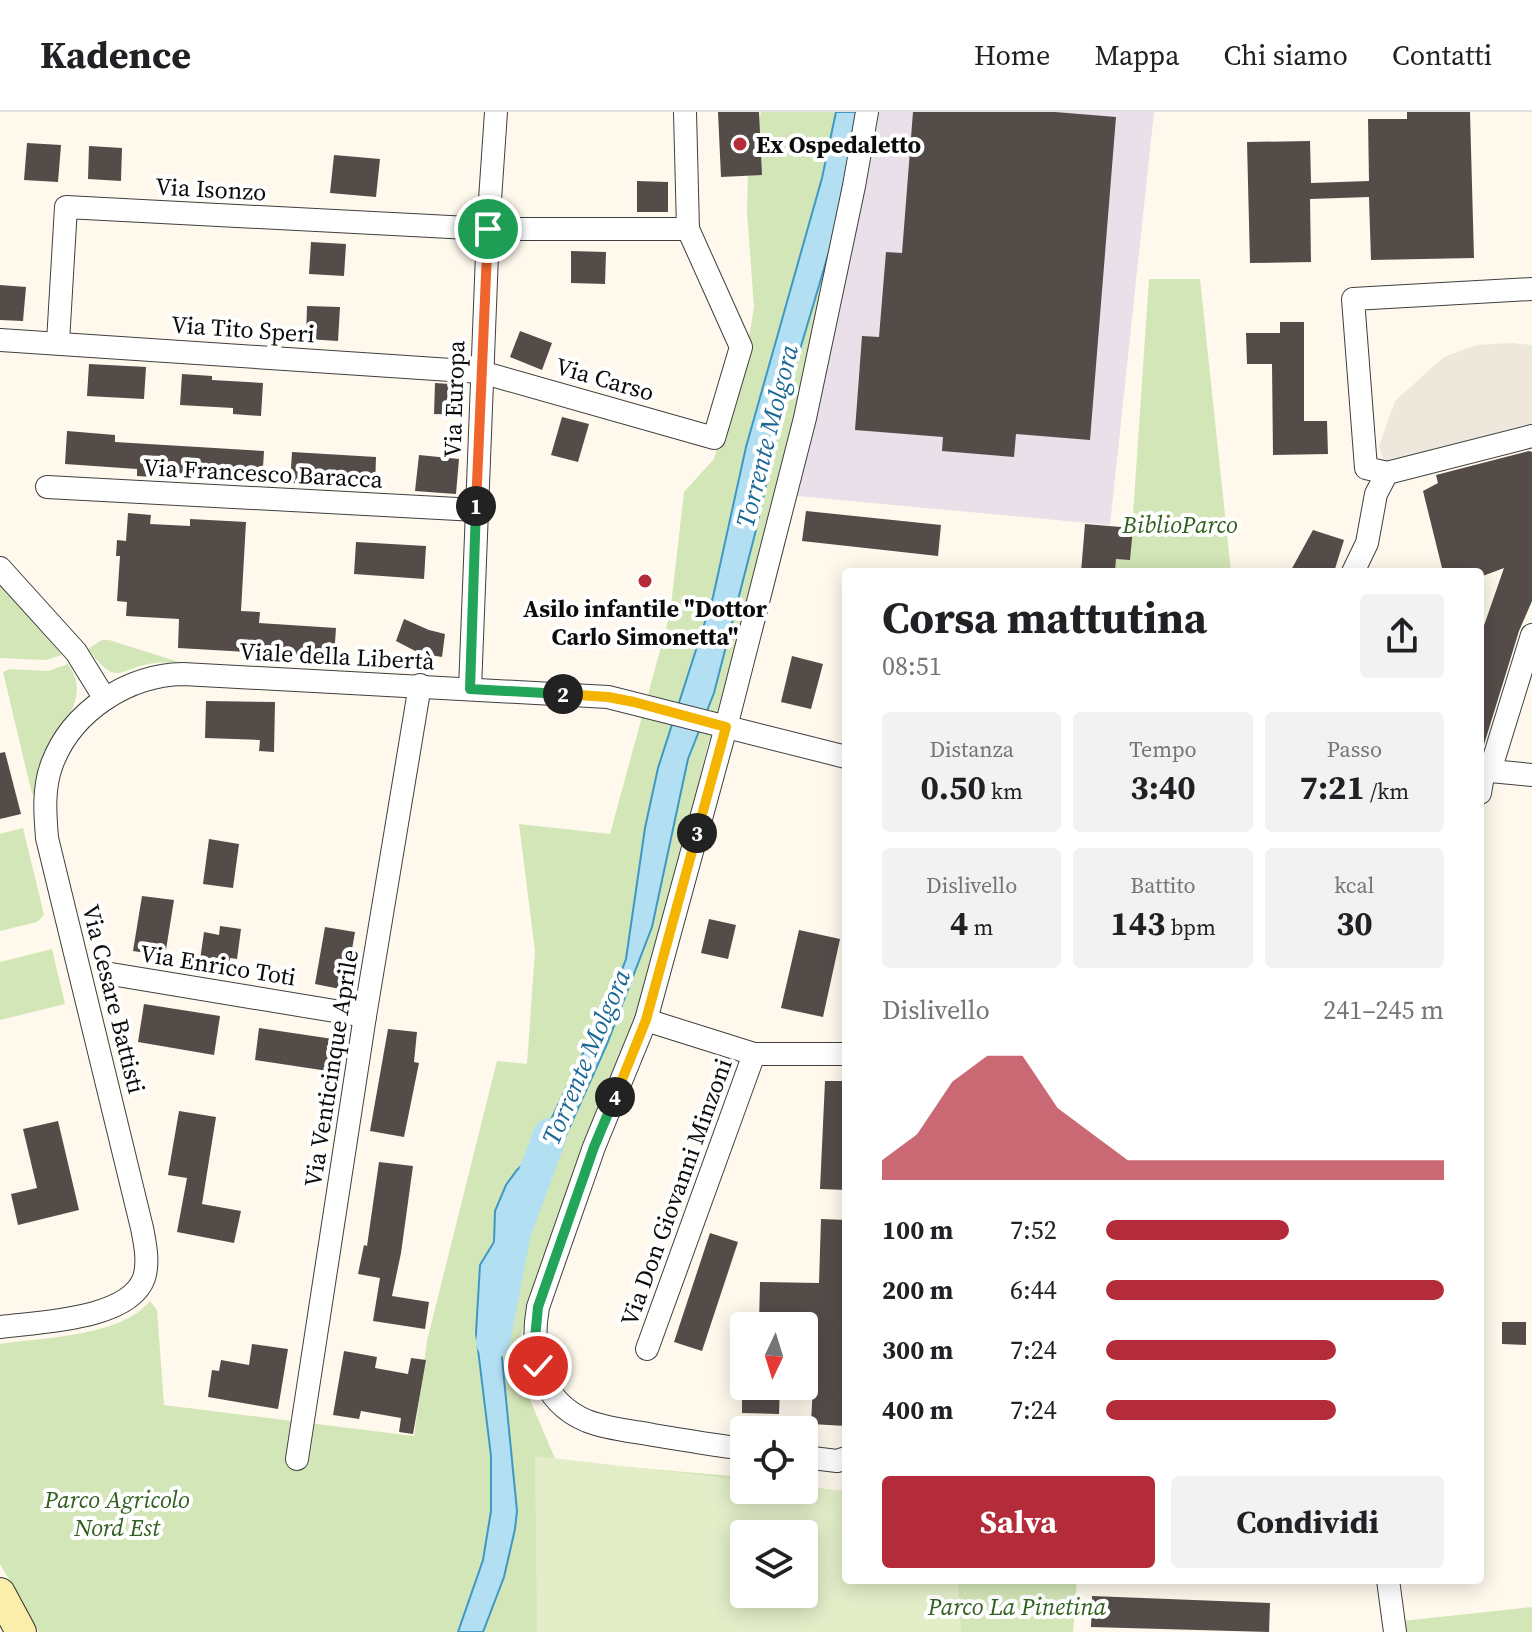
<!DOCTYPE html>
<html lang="it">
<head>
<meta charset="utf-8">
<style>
	body { margin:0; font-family:"Source Serif 4",serif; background:#f2f2f2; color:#202124; height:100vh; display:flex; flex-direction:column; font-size:30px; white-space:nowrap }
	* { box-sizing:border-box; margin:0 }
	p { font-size:26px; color:#757577 }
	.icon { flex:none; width:44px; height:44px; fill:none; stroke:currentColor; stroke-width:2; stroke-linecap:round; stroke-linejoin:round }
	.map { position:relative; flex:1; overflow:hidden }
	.drawer { position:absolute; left:842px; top:456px; width:642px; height:1016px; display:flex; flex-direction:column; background:#fff; border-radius:8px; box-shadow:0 4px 20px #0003 }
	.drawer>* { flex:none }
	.needle { width:52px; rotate:184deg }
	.fabs { position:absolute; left:730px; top:1200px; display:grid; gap:16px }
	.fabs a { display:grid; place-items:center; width:88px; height:88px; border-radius:8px; background:#fff; box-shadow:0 4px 20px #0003; font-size:40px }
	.pin { position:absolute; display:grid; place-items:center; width:68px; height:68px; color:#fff; margin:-34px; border:4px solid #fff; border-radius:50%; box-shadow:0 2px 8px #0007 }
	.km { position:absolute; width:40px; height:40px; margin:-20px; border-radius:50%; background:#222; color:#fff; font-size:22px; line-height:40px; text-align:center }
	.round { display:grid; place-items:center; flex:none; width:84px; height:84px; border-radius:8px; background:#f2f2f2 }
	.head { display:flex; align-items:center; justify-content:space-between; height:136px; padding:0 40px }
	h1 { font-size:44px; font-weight:700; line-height:60px }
	.figures { display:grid; grid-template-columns:repeat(3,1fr); gap:12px; height:136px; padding:8px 40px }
	.figures div { display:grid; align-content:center; border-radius:8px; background:#f2f2f2; text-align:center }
	.figures b { font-size:34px; font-weight:700 }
	.figures small { font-size:22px; font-weight:400 }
	.figures p { font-size:22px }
	.chart { height:224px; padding:16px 40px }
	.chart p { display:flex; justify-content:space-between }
	.chart svg { width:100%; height:144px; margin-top:8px; fill:#b42b3a; opacity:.7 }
	.cta { display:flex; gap:16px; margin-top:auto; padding:16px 40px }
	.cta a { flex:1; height:92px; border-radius:8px; background:#b42b3a; color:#fff; font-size:32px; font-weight:700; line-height:92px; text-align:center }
	.cta a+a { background:#f2f2f2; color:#202124 }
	ul { padding:0 40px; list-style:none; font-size:26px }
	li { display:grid; grid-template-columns:128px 96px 1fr; align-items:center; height:60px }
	li i { height:20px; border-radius:10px; background:#b42b3a }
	header { display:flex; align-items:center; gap:48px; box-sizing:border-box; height:112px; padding:0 40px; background:#fff; border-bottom:2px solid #e0e0e0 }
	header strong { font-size:38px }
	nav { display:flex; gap:44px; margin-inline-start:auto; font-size:28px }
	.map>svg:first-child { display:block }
	.industrial { fill:#e9e0ea }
	.green { fill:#d3e6b7; fill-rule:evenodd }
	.pitch { fill:#e3eec9; fill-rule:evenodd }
	.plaza { fill:#ede7dc }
	.water { fill:#b3dff3; stroke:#3e98c6; stroke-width:2 }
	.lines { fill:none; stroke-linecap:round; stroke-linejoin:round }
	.river { stroke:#b3dff3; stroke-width:34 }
	.building { fill:#544c49 }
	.street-casing { stroke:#3f3f3f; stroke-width:24 }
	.secondary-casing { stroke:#2e2e2e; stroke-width:32 }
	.street { stroke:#fff; stroke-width:22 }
	.secondary { stroke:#fbedaa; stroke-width:30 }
	.split-1-casing { stroke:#fff; stroke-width:16 }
	.split-2-casing { stroke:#fff; stroke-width:16 }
	.split-3-casing { stroke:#fff; stroke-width:16 }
	.split-4-casing { stroke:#fff; stroke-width:16 }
	.split-5-casing { stroke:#fff; stroke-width:16 }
	.split-1 { stroke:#f0652b; stroke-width:10 }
	.split-2 { stroke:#22a559; stroke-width:10 }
	.split-3 { stroke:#f5b400; stroke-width:10 }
	.split-4 { stroke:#f5b400; stroke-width:10 }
	.split-5 { stroke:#22a559; stroke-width:10 }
	.poi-dot { fill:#b42b3a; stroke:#fff; stroke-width:3 }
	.labels { text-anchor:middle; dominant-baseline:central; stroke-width:8; stroke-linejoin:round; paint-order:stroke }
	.poi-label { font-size:24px; font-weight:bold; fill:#0c0c0c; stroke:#fff; text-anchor:start }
	.street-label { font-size:24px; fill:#0c0c0c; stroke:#fff }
	.park-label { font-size:24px; font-style:italic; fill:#316020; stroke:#fff }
	.water-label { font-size:26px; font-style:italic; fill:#1c6997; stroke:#fff }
</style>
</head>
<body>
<header>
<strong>Kadence</strong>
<nav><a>Home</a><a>Mappa</a><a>Chi siamo</a><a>Contatti</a></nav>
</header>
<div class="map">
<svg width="1532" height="1520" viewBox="0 0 1532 1520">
	<rect width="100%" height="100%" fill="#fef9ec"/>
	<!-- industrial -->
	<path class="industrial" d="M879,0h275l-44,413 -313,-29z"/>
	<!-- green -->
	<g class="green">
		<path d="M761,0h106l-140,590 -19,42 -61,255 -128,341 3,41 34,80 188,16v13h60v-4l34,5 8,-3v2l-8,1 8,89h231l-4,52h-1034l-39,-68v-220c45,-7 120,-7 150,-43l7,9 7,95 250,31 13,-95 70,-280 30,3 8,-113 -16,-127 91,10 60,-220 14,-122 30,-33 36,-127 4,-25 -7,-95 1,-42zM744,1422h60v60h-60z"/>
		<path d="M1149,167h51l31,293h-116l1,-13h14z"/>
		<path d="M0,471l62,72 -16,5 -46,-2z"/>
		<path d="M102,528h7l73,23c-9,0 -18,-1 -27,0 -37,4 -36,27 -67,-14z"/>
		<path d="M68,552c25,35 -10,63 -25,93 -6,12 -8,24 -9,37h-2l-29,-122 7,-3 38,2z"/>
		<path d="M23,716l21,87 -7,7 -37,9v-97z"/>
		<path d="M52,837l13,55 -65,16v-58z"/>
		<path d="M1532,1495v25h-148l-1,-9z"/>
	</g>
	<!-- pitch -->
	<path class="pitch" d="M535,1344l209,24v10h60v-3l42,4v89h112l3,52h-424zM744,1422h60v60h-60z"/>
	<!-- plaza -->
	<path class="plaza" d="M1512,231l20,2v91l-145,37 -8,-27 16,-45 49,-44 33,-12z"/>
	<!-- water -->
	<path class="water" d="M836,0h23l-28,133 -48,162 -26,119 -43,167 -26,66 -36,168 -45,117 -49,109 -23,22 -12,39 -23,43v81l17,173 -2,18 -11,48 -21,55h-25l25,-72 8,-49v-55l-15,-123 4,-68 14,-23 1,-31 11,-26 11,-15 18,-17 83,-173 8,-21 19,-131 13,-60 55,-171 33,-150 76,-269z"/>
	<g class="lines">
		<!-- river -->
		<path class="river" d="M493,1230l21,-110 36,-97"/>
	</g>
	<!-- building -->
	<g class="building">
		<path d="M718,0h41l3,63 -41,2z"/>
		<path d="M913,0h142l61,5 -26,323 -74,-6 -2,23 -72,-6 1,-14 -88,-7 7,-94 17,1 7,-85 16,1z"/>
		<path d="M1407,0h63l4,146 -103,2 -2,-63 -59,2 1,63 -61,1 -3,-121 63,-1 1,42 58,-2 -1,-62h39z"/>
		<path d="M27,31l34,2 -3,37 -34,-2z"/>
		<path d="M89,34l33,2 -1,33 -33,-2z"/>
		<path d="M334,43l46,4 -4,38 -46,-4z"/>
		<path d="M637,69l31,1v30h-31z"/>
		<path d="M311,130l35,2 -2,32 -35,-2z"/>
		<path d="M571,139l35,1 -1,32 -34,-1z"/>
		<path d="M0,173l26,2 -3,34 -23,-1z"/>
		<path d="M307,194l33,1 -2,34 -32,-2z"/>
		<path d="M1280,210h24v99h23l1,33 -55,1 -1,-91h-25l-1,-31h34z"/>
		<path d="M520,219l32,12 -10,27 -32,-13z"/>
		<path d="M89,252l57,3 -2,32 -57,-3z"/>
		<path d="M182,262l30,2v4l51,3 -2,33 -28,-2v-6l-53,-3z"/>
		<path d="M435,271l30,2 -1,30 -30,-1z"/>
		<path d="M562,305l27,7 -11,38 -27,-7z"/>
		<path d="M67,319l48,4v7l149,9 -2,33 -125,-8v-7l-72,-5z"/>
		<path d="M1529,339l3,1v149l-13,30 -37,120 -2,-114 24,-69 -24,9v-5h-37l-20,-81 15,-8 -2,-8z"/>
		<path d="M292,340l84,5 -1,31 -85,-5z"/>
		<path d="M419,343l40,4 -3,35 -41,-3z"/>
		<path d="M806,399l135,14 -3,31 -136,-15z"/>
		<path d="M128,401l23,2 -1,9 40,2v-7l56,3 -5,89 19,1 -1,11 77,5 -2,29 -156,-9 1,-29 -53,-3 1,-14 -10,-1 3,-45h-4l1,-16 9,1z"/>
		<path d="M1085,412l48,4 -3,32 -14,-1 -1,13h-34z"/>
		<path d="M1313,418l31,10 -10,32h-44z"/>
		<path d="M356,430l70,4 -2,33 -70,-5z"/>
		<path d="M404,507l25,11 16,4 -3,23 -23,-4 -23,-12z"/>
		<path d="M792,544l31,8 -12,45 -30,-7z"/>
		<path d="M206,589l69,1 -1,50 -15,-1 1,-11 -55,-2z"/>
		<path d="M5,640l16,62 -21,5v-66z"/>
		<path d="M209,727l30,5 -6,44 -30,-4z"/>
		<path d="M142,784l32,4 -9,56 -32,-5z"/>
		<path d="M709,807l27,6 -8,34 -27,-6z"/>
		<path d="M220,814l21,3 -4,30 -7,-1 -2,14 -29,-5 5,-35 15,3z"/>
		<path d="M325,815l30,5 -10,58 -30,-6z"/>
		<path d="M799,818l41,9 -17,78 -42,-9z"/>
		<path d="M144,892l76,12 -6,39 -76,-13z"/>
		<path d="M259,916l74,11 -5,32 -73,-11z"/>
		<path d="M388,917l29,3 -3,30 5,1 -15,74 -34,-6z"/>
		<path d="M825,969h21v109l-26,-1z"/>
		<path d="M179,999l37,6 -14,87 39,7 -7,32 -57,-11 10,-54 -19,-3z"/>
		<path d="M58,1009l21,89 -61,15 -7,-31 26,-6 -14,-59z"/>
		<path d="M379,1050l34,4 -12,87 -9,43 37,6 -4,27 -52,-8 7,-43 -22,-4 6,-29 3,1z"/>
		<path d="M821,1107l25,1v206l-35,-2 5,-100 -57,-1 1,-41 59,1z"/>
		<path d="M710,1121l28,9 -36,109 -28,-9z"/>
		<path d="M1502,1210h24v23l-24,-1z"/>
		<path d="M252,1232l36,5 -10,60 -70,-12 4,-27 7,1 2,-11 28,5z"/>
		<path d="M344,1239l33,6 -2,11 33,6 3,-16 15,2 -13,74 -14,-2 2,-14 -40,-7 -2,8 -26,-4z"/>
		<path d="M742,1274h38l-1,28 -37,-1z"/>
		<path d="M1092,1484l178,7 -1,29 -178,-5z"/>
	</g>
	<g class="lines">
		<defs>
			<g id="street">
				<path d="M0,228l481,32 233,66 27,-91 -53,-118 -3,-117"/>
				<path d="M58,230l8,-135 422,22h200"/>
				<path d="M1387,361l-21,-5 -13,-169 179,-10"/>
				<path d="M47,375l429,23"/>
				<path d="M0,456l76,84 29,47"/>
				<path d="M1353,460l14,-29 9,-49 11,-21 145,-37"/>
				<path d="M470,577l18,-460 8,-117"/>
				<path d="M1480,658l52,5"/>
				<path d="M1490,659l42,-136"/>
				<path d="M1480,681l4,-23"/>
				<path d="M111,862l254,42"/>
				<path d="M646,908l108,34h92"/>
				<path d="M0,1215c38,-5 129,-7 144,-49 5,-16 1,-35 -2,-50l-95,-390c-2,-25 -4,-50 5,-74 20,-53 76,-89 131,-90l425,23 238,60"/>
				<path d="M647,1237l107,-295"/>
				<path d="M744,1337c-30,-4 -61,-9 -91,-14 -22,-4 -45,-6 -66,-14 -48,-20 -57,-68 -49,-114l56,-160 52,-127 80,-293 79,-309 49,-232 13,-74"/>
				<path d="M804,1345l33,4 9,-3"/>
				<path d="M297,1347l68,-443 55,-331"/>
				<path d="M1388,1468l7,52"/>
			</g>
			<path id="secondary" d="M0,1481l21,39"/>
		</defs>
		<!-- street casing -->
		<use href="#street" class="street-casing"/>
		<!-- secondary casing -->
		<use href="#secondary" class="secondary-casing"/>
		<!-- street -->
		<use href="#street" class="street"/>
		<!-- secondary -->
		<use href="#secondary" class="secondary"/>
	</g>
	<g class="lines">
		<defs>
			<path id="split-1" d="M476,394l12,-277"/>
			<path id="split-2" d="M476,394l-6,183 93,5"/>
			<path id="split-3" d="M563,582l45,3 26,5 92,25 -29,106"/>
			<path id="split-4" d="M615,985l31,-77 51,-187"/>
			<path id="split-5" d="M538,1254l-4,-17 4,-42 56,-160 21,-50"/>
		</defs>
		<!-- split-1 casing -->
		<use href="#split-1" class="split-1-casing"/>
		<!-- split-2 casing -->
		<use href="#split-2" class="split-2-casing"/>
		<!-- split-3 casing -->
		<use href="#split-3" class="split-3-casing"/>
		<!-- split-4 casing -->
		<use href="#split-4" class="split-4-casing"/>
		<!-- split-5 casing -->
		<use href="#split-5" class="split-5-casing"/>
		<!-- split-1 -->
		<use href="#split-1" class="split-1"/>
		<!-- split-2 -->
		<use href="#split-2" class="split-2"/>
		<!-- split-3 -->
		<use href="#split-3" class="split-3"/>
		<!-- split-4 -->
		<use href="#split-4" class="split-4"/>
		<!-- split-5 -->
		<use href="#split-5" class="split-5"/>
	</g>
	<!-- markers -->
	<g class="poi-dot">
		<circle cx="740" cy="32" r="8"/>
		<circle cx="645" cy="469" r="8"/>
	</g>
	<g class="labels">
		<!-- poi labels -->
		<g class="poi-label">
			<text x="756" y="32">Ex Ospedaletto</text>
			<text x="645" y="496" text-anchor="middle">Asilo infantile "Dottor<tspan x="645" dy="28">Carlo Simonetta"</tspan></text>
		</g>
		<!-- street labels -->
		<g class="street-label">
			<text transform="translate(211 77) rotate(3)">Via Isonzo</text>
			<text transform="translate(243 217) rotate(4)">Via Tito Speri</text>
			<text transform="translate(605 267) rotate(16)">Via Carso</text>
			<text transform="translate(454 287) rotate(-88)">Via Europa</text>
			<text transform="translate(263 361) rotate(3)">Via Francesco Baracca</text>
			<text transform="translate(337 544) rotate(3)">Viale della Libertà</text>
			<text transform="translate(218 853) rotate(9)">Via Enrico Toti</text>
			<text transform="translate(114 887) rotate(76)">Via Cesare Battisti</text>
			<text transform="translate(331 956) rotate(-81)">Via Venticinque Aprile</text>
			<text transform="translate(676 1080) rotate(-70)">Via Don Giovanni Minzoni</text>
		</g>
		<!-- park labels -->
		<g class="park-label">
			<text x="1180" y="412">BiblioParco</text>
			<text x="117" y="1387">Parco Agricolo<tspan x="117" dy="28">Nord Est</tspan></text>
			<text x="1017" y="1494">Parco La Pinetina</text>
		</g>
		<!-- water labels -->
		<g class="water-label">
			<text transform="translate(767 324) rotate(-76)">Torrente Molgora</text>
			<text transform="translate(586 945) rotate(-67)">Torrente Molgora</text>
		</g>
	</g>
</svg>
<div class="fabs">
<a><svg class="needle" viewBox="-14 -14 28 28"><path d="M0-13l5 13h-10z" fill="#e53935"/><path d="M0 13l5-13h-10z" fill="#757577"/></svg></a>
<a><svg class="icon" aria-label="locate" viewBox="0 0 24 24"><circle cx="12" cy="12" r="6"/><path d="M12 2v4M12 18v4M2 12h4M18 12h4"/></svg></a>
<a><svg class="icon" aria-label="layers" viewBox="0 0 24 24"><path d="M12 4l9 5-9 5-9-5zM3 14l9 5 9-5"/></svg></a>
</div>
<div class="pin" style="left:488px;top:117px;background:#1e9e55"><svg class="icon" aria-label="arrive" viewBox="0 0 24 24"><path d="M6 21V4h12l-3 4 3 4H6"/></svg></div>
<div class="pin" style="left:538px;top:1254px;background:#d93025"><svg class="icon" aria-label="check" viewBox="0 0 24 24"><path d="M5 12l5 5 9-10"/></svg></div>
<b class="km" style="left:476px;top:394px">1</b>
<b class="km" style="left:563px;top:582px">2</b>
<b class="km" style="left:697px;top:721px">3</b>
<b class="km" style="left:615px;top:985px">4</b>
<section class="drawer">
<div class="head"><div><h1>Corsa mattutina</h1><p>08:51</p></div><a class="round"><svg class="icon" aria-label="share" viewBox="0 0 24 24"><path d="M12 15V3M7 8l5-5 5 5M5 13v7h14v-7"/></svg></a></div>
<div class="figures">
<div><p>Distanza</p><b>0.50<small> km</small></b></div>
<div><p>Tempo</p><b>3:40</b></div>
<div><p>Passo</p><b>7:21<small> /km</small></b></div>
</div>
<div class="figures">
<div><p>Dislivello</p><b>4<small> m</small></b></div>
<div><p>Battito</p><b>143<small> bpm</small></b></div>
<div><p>kcal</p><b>30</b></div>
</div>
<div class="chart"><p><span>Dislivello</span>241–245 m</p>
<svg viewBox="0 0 160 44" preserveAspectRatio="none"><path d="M0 44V38L10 30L20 14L30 6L40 6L50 22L60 30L70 38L80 38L90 38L100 38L110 38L120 38L130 38L140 38L150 38L160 38V44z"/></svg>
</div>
<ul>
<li><b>100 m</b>7:52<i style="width:54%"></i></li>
<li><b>200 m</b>6:44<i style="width:100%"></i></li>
<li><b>300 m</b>7:24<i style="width:68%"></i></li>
<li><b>400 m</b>7:24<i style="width:68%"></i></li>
</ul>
<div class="cta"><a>Salva</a><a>Condividi</a></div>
</section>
</div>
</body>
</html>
